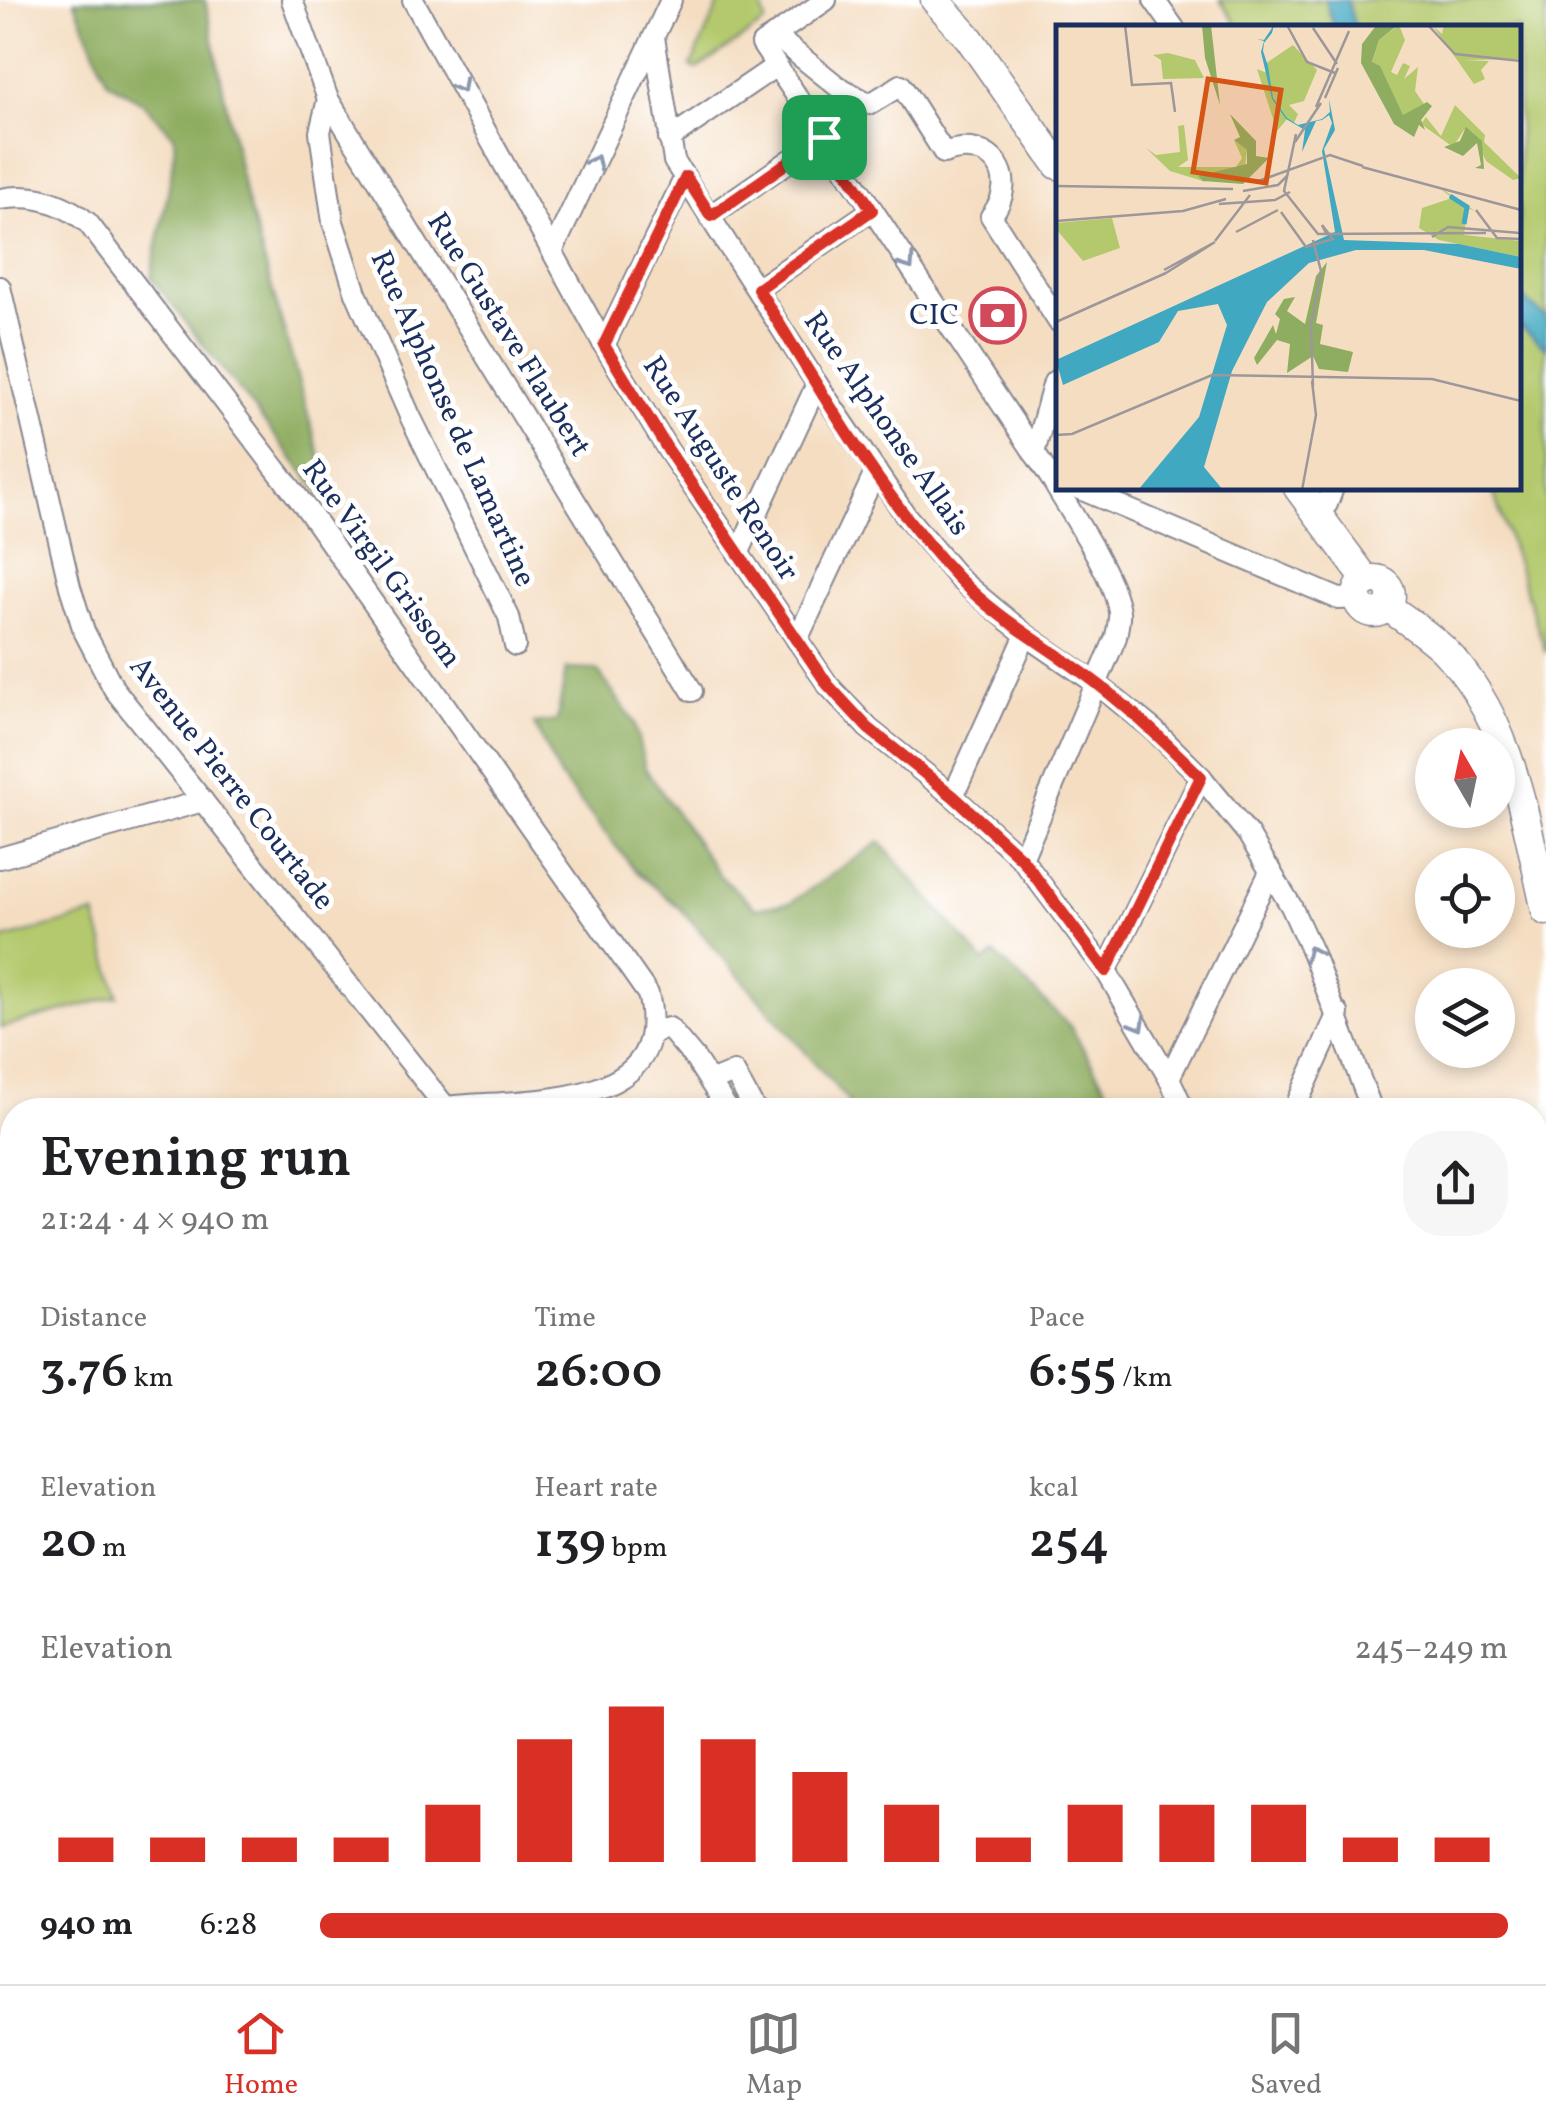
<!DOCTYPE html>
<html lang="en">
<head>
<meta charset="utf-8">
<style>
	body { margin:0; font-family:Vollkorn,serif; background:#f6f6f6; color:#202124; height:100vh; display:flex; flex-direction:column; font-size:38px; white-space:nowrap }
	* { box-sizing:border-box; margin:0 }
	p { font-size:32px; color:#757577 }
	.icon { flex:none; width:55px; height:55px; fill:none; stroke:currentColor; stroke-width:2; stroke-linecap:round; stroke-linejoin:round }
	.map { position:relative; flex:1; overflow:hidden }
	.drawer { position:absolute; left:0px; top:1098px; width:1548px; height:888px; display:flex; flex-direction:column; background:#fff; border-radius:40px 40px 0 0; box-shadow:0 5px 15px #0003 }
	.drawer>* { flex:none }
	.needle { width:65px; rotate:351deg }
	.fabs { position:absolute; left:1415px; top:728px; display:grid; gap:20px }
	.fabs a { display:grid; place-items:center; width:100px; height:100px; border-radius:50%; background:#fff; box-shadow:0 5px 15px #0003; font-size:50px }
	.pin { position:absolute; display:grid; place-items:center; width:85px; height:85px; color:#fff; margin:-42px; border-radius:20px; box-shadow:0 5px 15px #0006 }
	.round { display:grid; place-items:center; flex:none; width:105px; height:105px; border-radius:40px; background:#f6f6f6 }
	.head { display:flex; align-items:center; justify-content:space-between; height:170px; padding:0 40px }
	h1 { font-size:55px; font-weight:600; line-height:75px }
	.figures { display:grid; grid-template-columns:repeat(3,1fr); gap:15px; height:170px; padding:10px 40px }
	.figures div { display:grid; align-content:center }
	.figures b { font-size:50px; font-weight:600 }
	.figures small { font-size:28px; font-weight:400 }
	.figures p { font-size:28px }
	.chart { height:280px; padding:20px 40px }
	.chart p { display:flex; justify-content:space-between }
	.chart svg { width:100%; height:180px; margin-top:10px; stroke:#d93025; stroke-width:6 }
	ul { padding:0 40px; list-style:none; font-size:32px }
	li { display:grid; grid-template-columns:160px 120px 1fr; align-items:center; height:75px }
	li i { height:25px; border-radius:12px; background:#d93025 }
	.dock { display:flex; justify-content:space-around; align-items:center; height:140px; border-top:2px solid #e0e0e0; background:#fff; font-size:28px; color:#757577 }
	.dock a { display:grid; justify-items:center; gap:5px }
	.dock .active { color:#d93025 }
	.map>svg:first-child { display:block }
	.green { fill:#b4c96d; stroke:#687c66; stroke-width:2.5 }
	.forest { fill:#8fad60; stroke:#556e5f; stroke-width:2.5 }
	.water { fill:#41a8c1; stroke:#2e6c90; stroke-width:2.5 }
	.lines { fill:none; stroke-linecap:round; stroke-linejoin:round }
	.street-casing { stroke:#888690; stroke-width:24 }
	.secondary-casing { stroke:#888690; stroke-width:31 }
	.street { stroke:#fff; stroke-width:20 }
	.secondary { stroke:#fff; stroke-width:28 }
	.rail { stroke:#1b2f5e; stroke-width:5; stroke-dasharray:15 8; stroke-linecap:butt }
	.oneway { stroke:#8d97ae }
	.route-casing { stroke:#fff; stroke-width:20 }
	.route { stroke:#d93025; stroke-width:12 }
	.labels { text-anchor:middle; dominant-baseline:central; stroke-width:10; stroke-linejoin:round; paint-order:stroke }
	.poi-label { font-size:30px; fill:#1b2f5e; stroke:#fff; text-anchor:end }
	.street-label { font-size:30px; fill:#1b2f5e; stroke:#fff }
	.inset-river { fill:none; stroke:#41a8c1; stroke-width:5 }
	.inset-road { fill:none; stroke:#9d9799; stroke-width:2.5 }
	.view { fill:#d45514; fill-opacity:0.15; stroke:#d45514; stroke-width:5 }
	.inset-edge { fill:none; stroke:#1b2f5e; stroke-width:5 }
</style>
</head>
<body>
<div class="map">
<svg width="1546" height="1984" viewBox="0 0 1546 1984">
	<rect width="100%" height="100%" fill="#fff"/>
	<filter id="ink" filterUnits="userSpaceOnUse"><feTurbulence type="fractalNoise" baseFrequency=".01" numOctaves="2"/><feDisplacementMap in="SourceGraphic" scale="20" xChannelSelector="R" yChannelSelector="G"/><feConvolveMatrix kernelMatrix="1 2 1 2 8 2 1 2 1" color-interpolation-filters="sRGB"/></filter>
	<filter id="wash" filterUnits="userSpaceOnUse"><feTurbulence type="fractalNoise" baseFrequency=".0048" numOctaves="4" result="noise"/><feDisplacementMap in="SourceGraphic" scale="40" xChannelSelector="R" yChannelSelector="G"/><feGaussianBlur stdDeviation="2.25" result="paint"/><feColorMatrix in="noise" values="0 0 0 0 0 0 0 0 0 0 0 0 0 0 0 0 0 1.4 0 .05"/><feComposite in="paint" operator="in"/></filter>
	<g filter="url(#wash)">
		<rect width="100%" height="100%" fill="#f4ddc1"/>
		<!-- green -->
		<g class="green">
			<path d="M721,0h39l6,22 -69,47 -6,-3z"/>
			<path d="M1220,0h105l9,27h-96z"/>
			<path d="M1347,0h199v318l-27,-24 -1,-266 -163,-1z"/>
			<path d="M1519,325l27,23v305l-54,-165h26z"/>
			<path d="M95,914l23,82 -118,32v-88z"/>
			<path d="M2,1499l10,3v46l-12,50z"/>
			<path d="M12,1955v17l261,1 -18,11h-255v-27z"/>
		</g>
		<!-- forest -->
		<g class="forest">
			<path d="M74,0h131l39,191 93,324 -186,-237c7,-48 22,-93 24,-141l-32,-34 -36,-22z"/>
			<path d="M566,669l31,1 37,52 11,46 75,108 36,32 34,-5 90,-61 104,120 11,-8 75,72 49,84h-276l6,-8 -170,-195 -43,-36 -76,-94 -26,-53 23,-3z"/>
			<path d="M273,1973v-1l889,1 -12,11h-180l-5,-6 -47,-2 -10,8h-653z"/>
		</g>
		<!-- water -->
		<g class="water">
			<path d="M1325,0h22l8,27h-21z"/>
			<path d="M1518,294l28,24v30l-27,-23z"/>
		</g>
	</g>
	<g filter="url(#ink)">
		<g class="lines">
			<defs>
				<g id="street">
					<path d="M292,0l36,99 364,592"/>
					<path d="M413,0l191,345 64,105 160,235 40,43 85,68 69,63 84,112 63,107 15,32"/>
					<path d="M826,0l-64,44 287,431 9,4"/>
					<path d="M1154,0l20,28"/>
					<path d="M774,35l63,51 33,18 31,-19 43,68c47,-18 78,25 47,63l67,105"/>
					<path d="M654,37l20,124 143,223 89,132 54,64 66,55 71,49 57,46 47,47 47,57 43,72 22,48 59,156"/>
					<path d="M328,99l-8,33 13,90 23,71 54,123 99,201 6,29"/>
					<path d="M669,139l107,-73"/>
					<path d="M0,199c33,-6 63,3 88,24l221,289 339,482c29,119 -125,104 -202,113"/>
					<path d="M711,215l113,-78"/>
					<path d="M553,250l118,-250"/>
					<path d="M0,287l70,300 14,44 30,58 334,421"/>
					<path d="M757,289l115,-79"/>
					<path d="M604,345l81,-168"/>
					<path d="M1034,453l20,-71 4,-3"/>
					<path d="M1078,488l261,111 18,-1"/>
					<path d="M1317,514l10,-10 6,-16"/>
					<path d="M738,554l79,-170"/>
					<path d="M797,640l79,-169"/>
					<path d="M953,796l73,-161"/>
					<path d="M0,858l203,-57"/>
					<path d="M1022,859l94,-222c1,-8 4,-17 3,-25 -4,-36 -51,-103 -70,-137"/>
					<path d="M1106,971l95,-194"/>
					<path d="M652,1032l17,-4 27,32 32,50"/>
					<path d="M1169,1078l102,-208"/>
					<path d="M710,1082l24,-10 21,38"/>
					<path d="M1294,1110l44,-97"/>
					<path d="M0,1264l12,8"/>
					<path d="M1535,1297l11,-5"/>
					<path d="M0,1617l12,1"/>
					<path d="M0,1809l12,3"/>
					<path d="M0,1844l12,-11"/>
				</g>
				<g id="secondary">
					<path d="M935,0l34,38 89,127"/>
					<path d="M1298,488l69,93"/>
					<circle cx="1374" cy="596" r="17"/>
					<path d="M1388,607c18,13 38,26 55,42 69,69 82,171 103,262"/>
					<path d="M1535,1859l11,-7"/>
					<path d="M1535,1886l11,-6"/>
					<path d="M1360,1984l31,-12"/>
				</g>
			</defs>
			<!-- street casing -->
			<use href="#street" class="street-casing"/>
			<!-- secondary casing -->
			<use href="#secondary" class="secondary-casing"/>
			<!-- street -->
			<use href="#street" class="street"/>
			<!-- secondary -->
			<use href="#secondary" class="secondary"/>
			<!-- rail -->
			<g class="rail">
				<path d="M1535,1499l2,-4"/>
				<path d="M1535,1529l11,-18"/>
				<path d="M1535,1587l11,-16"/>
				<path d="M1180,1984l11,-12"/>
				<path d="M1303,1984l4,-12"/>
			</g>
		</g>
		<!-- one-way arrows -->
		<defs><path id="oneway-chevron" d="M-2-3.5L2.5 0L-2 3.5" fill="none" stroke-width="1.6" stroke-linecap="round" stroke-linejoin="round" transform="scale(2.5)"/></defs>
		<g class="oneway">
			<use href="#oneway-chevron" transform="translate(460 86) rotate(61)"/>
			<use href="#oneway-chevron" transform="translate(595 162) rotate(-65)"/>
			<use href="#oneway-chevron" transform="translate(908 263) rotate(56)"/>
			<use href="#oneway-chevron" transform="translate(1312 953) rotate(-114)"/>
			<use href="#oneway-chevron" transform="translate(1139 1024) rotate(60)"/>
		</g>
	</g>
	<g class="lines" filter="url(#ink)">
		<defs>
			<path id="route" d="M824,137l48,73 -114,79c59,96 123,208 200,289 41,43 95,71 141,107 36,28 69,60 102,92l-95,194 -84,-112 -69,-63 -85,-68 -40,-43 -160,-235 -64,-105 82,-168 25,39z"/>
		</defs>
		<!-- route casing -->
		<use href="#route" class="route-casing"/>
		<!-- route -->
		<use href="#route" class="route"/>
	</g>
	<!-- icons -->
	<defs>
		<symbol id="bank-ring" viewBox="-11 -11 22 22"><circle r="9.5" fill="#fff" stroke="#d1495b" stroke-width="1.5"/><path d="M-6-4H6V4H-6ZM0-2.3a2.3 2.3 0 1 0 0 4.6a2.3 2.3 0 1 0 0-4.6Z" fill="#d1495b"/></symbol>
	</defs>
	<g fill-rule="evenodd">
		<use href="#bank-ring" x="966" y="284" width="63" height="63"/>
	</g>
	<g class="labels">
		<!-- poi labels -->
		<g class="poi-label">
			<text x="959" y="316">CIC</text>
		</g>
		<!-- street labels -->
		<g class="street-label">
			<text transform="translate(508 335) rotate(58)">Rue Gustave Flaubert</text>
			<text transform="translate(452 419) rotate(66)">Rue Alphonse de Lamartine</text>
			<text transform="translate(886 424) rotate(55)">Rue Alphonse Allais</text>
			<text transform="translate(720 469) rotate(57)">Rue Auguste Renoir</text>
			<text transform="translate(381 564) rotate(54)">Rue Virgil Grissom</text>
			<text transform="translate(231 784) rotate(52)">Avenue Pierre Courtade</text>
		</g>
	</g>
	<!-- overview -->
	<g transform="translate(1056 25)">
		<rect width="465" height="465" fill="#f4ddc1"/>
		<path d="M343,0l6,15 -14,32 6,3 6,-12 7,3 -6,13 14,-12 -3,24 9,13 -21,12 -31,-53 7,-23zM388,0h75l2,34 -58,1 26,1 -8,9 4,9 -11,5 -41,-58 9,8zM237,20l24,25 -13,31 -15,4 9,9 -4,9 -7,-4 -10,12 -20,-62 10,4 -2,-9zM112,28l27,7 9,18 -41,1 -2,-19 -8,-5zM399,80l30,30 -1,7 37,36 -8,2 -27,-19 -13,-28 -9,-3 -11,17 -32,-23 5,-7 15,19zM128,100l4,35 -10,7h58l6,-9 -8,-18 13,10 -2,17 -46,9 7,6 -36,-11 -24,-23 10,7 24,-3 -2,-26zM380,160l39,26 -8,-3 -3,27 57,6v16l-82,-17 -20,-12 3,-20 30,-10zM56,193l8,30 -37,13 -27,-32v-6z" fill="#b4c96d"/>
		<path d="M146,0h9l9,80 -15,-47zM342,0l-19,15 -7,22 8,4 23,49 24,-13 5,4 -11,14 4,10 -6,-5 -5,12 -20,-13 -33,-61 1,-19 13,-17zM174,89l26,27v15l13,2 -26,26 -40,-3 -5,-5 49,-12v-14l-13,-10 6,-3zM410,102l16,14 2,28 -9,-1 6,-3 -4,-22 -14,13 -19,-9 16,-6zM271,237l-11,61 7,2 -3,19 33,8 -5,20 -29,-3 -6,-13 -26,17 3,-29 -13,-4 -20,25 -3,-7 19,-33 3,9 4,-15 -5,-5 9,-15 11,-2 -8,14 18,13 11,-48z" fill="#8fad60"/>
		<path d="M218,0l-2,8 -8,10 -1,8 5,15 5,32 14,20 11,7 24,-6 8,-7 -1,-13 6,31 -11,19 20,91 115,4 62,13v12l-97,-19h-68l-47,13 -42,39 -35,69 -28,96 19,23h-85l61,-73 28,-92 -9,-21 -40,7 -19,31 -96,43 -7,-25 279,-128 -13,-81 10,-28 -3,-8 -7,5 -6,1 -14,31 3,-22 -19,-11 -14,-20 -11,-47 3,-11 -7,-2 7,1z" fill="#41a8c1"/>
		<path class="inset-river" d="M394,171l17,11 -3,17"/>
		<path class="inset-road" d="M69,0l7,60 39,-2 4,29M231,0l20,37 28,11M372,0l27,29 66,7M257,3l24,36M269,73l13,-30M260,82l33,-76M240,109l-12,57 34,43 168,-1M239,117l26,-39M306,142l159,43M200,157l74,-27 33,11M0,161l177,3M187,166l35,-6 9,-9M163,179l56,-4 15,-8M420,185l21,28 24,1M225,187l25,35 27,-8 -11,-14 5,10M0,196l127,-10 43,-12M180,207l42,-22M376,212l16,-10 72,6M159,216l35,-46M108,245l51,-28 -49,31M0,297l110,-49M257,361l-2,-62 10,-53 -8,-31M0,410l16,-1 140,-59 220,4 89,22M246,465l14,-75 -4,-34"/>
		<path class="view" d="M152,54l73,11 -15,93 -73,-11z"/>
		<rect width="465" height="465" class="inset-edge"/>
	</g>
</svg>
<div class="fabs">
<a><svg class="needle" viewBox="-14 -14 28 28"><path d="M0-13l5 13h-10z" fill="#e53935"/><path d="M0 13l5-13h-10z" fill="#757577"/></svg></a>
<a><svg class="icon" aria-label="locate" viewBox="0 0 24 24"><circle cx="12" cy="12" r="6"/><path d="M12 2v4M12 18v4M2 12h4M18 12h4"/></svg></a>
<a><svg class="icon" aria-label="layers" viewBox="0 0 24 24"><path d="M12 4l9 5-9 5-9-5zM3 14l9 5 9-5"/></svg></a>
</div>
<div class="pin" style="left:824px;top:137px;background:#1e9e55"><svg class="icon" aria-label="arrive" viewBox="0 0 24 24"><path d="M6 21V4h12l-3 4 3 4H6"/></svg></div>
<section class="drawer">
<div class="head"><div><h1>Evening run</h1><p>21:24 · 4 × 940 m</p></div><a class="round"><svg class="icon" aria-label="share" viewBox="0 0 24 24"><path d="M12 15V3M7 8l5-5 5 5M5 13v7h14v-7"/></svg></a></div>
<div class="figures">
<div><p>Distance</p><b>3.76<small> km</small></b></div>
<div><p>Time</p><b>26:00</b></div>
<div><p>Pace</p><b>6:55<small> /km</small></b></div>
</div>
<div class="figures">
<div><p>Elevation</p><b>20<small> m</small></b></div>
<div><p>Heart rate</p><b>139<small> bpm</small></b></div>
<div><p>kcal</p><b>254</b></div>
</div>
<div class="chart"><p><span>Elevation</span>245–249 m</p>
<svg viewBox="0 0 160 44" preserveAspectRatio="none"><path d="M5 44V38M15 44V38M25 44V38M35 44V38M45 44V30M55 44V14M65 44V6M75 44V14M85 44V22M95 44V30M105 44V38M115 44V30M125 44V30M135 44V30M145 44V38M155 44V38"/></svg>
</div>
<ul>
<li><b>940 m</b>6:28<i style="width:100%"></i></li>
</ul>
</section>
</div>
<nav class="dock">
<a class="active"><svg class="icon" aria-label="home" viewBox="0 0 24 24"><path d="M3 11l9-7 9 7M6 9v11h12V9"/></svg>Home</a>
<a><svg class="icon" aria-label="map" viewBox="0 0 24 24"><path d="M3 6l6-2 6 2 6-2v14l-6 2-6-2-6 2zM9 4v14M15 6v14"/></svg>Map</a>
<a><svg class="icon" aria-label="saved" viewBox="0 0 24 24"><path d="M7 4h10v16l-5-4-5 4z"/></svg>Saved</a>
</nav>
</body>
</html>
